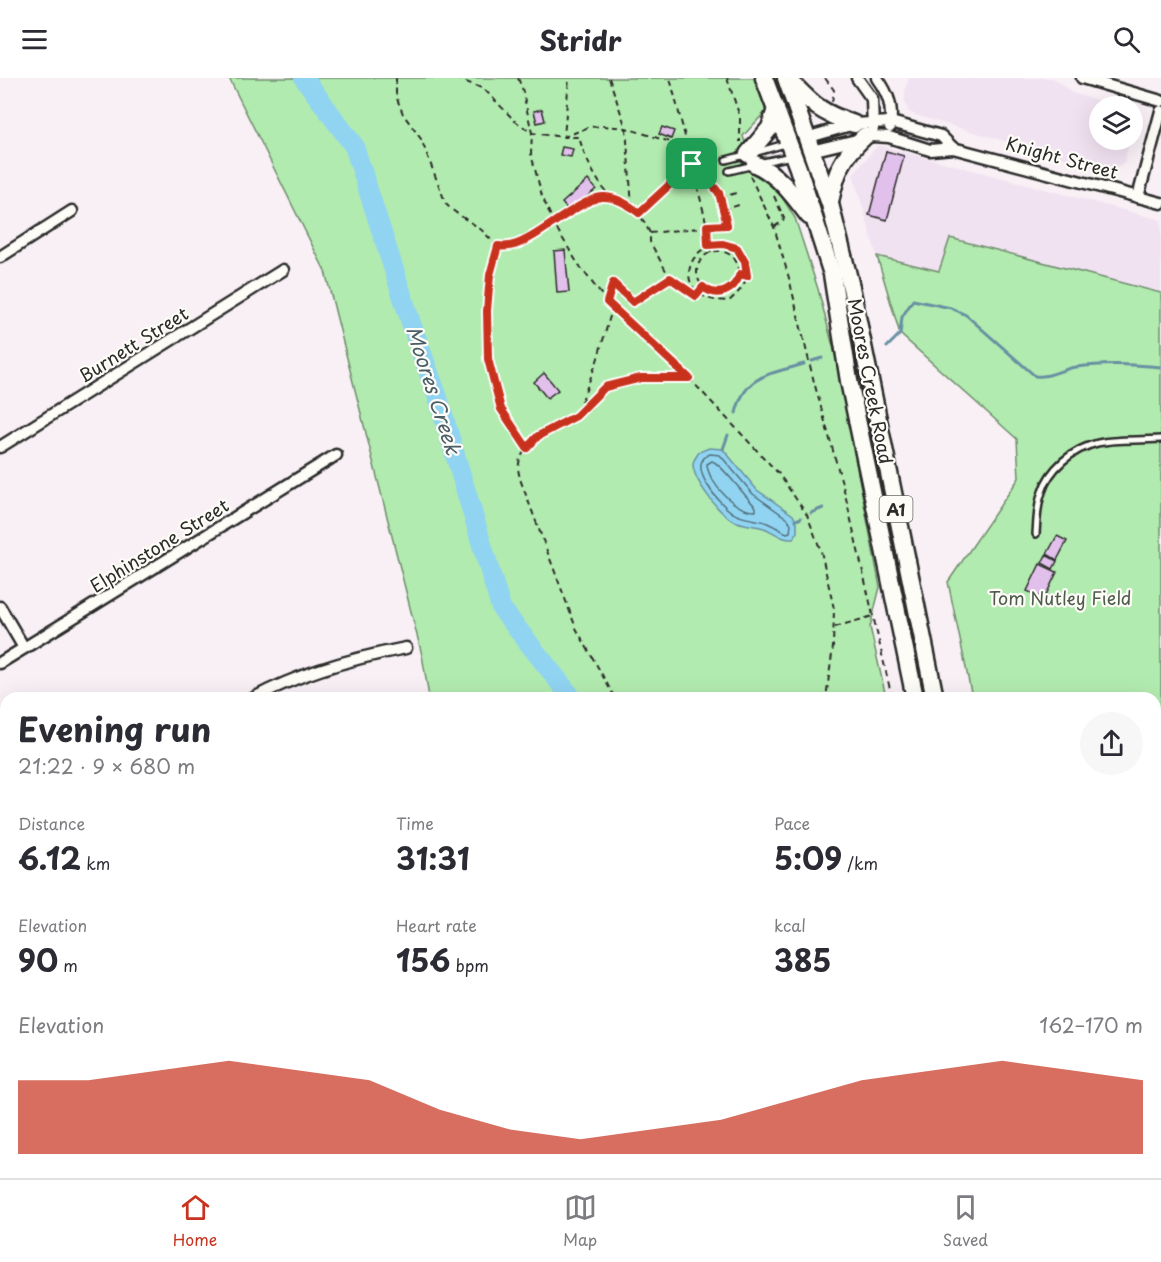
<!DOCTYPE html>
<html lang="en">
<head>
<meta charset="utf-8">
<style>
	body { margin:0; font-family:"Playpen Sans",sans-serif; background:#f7f7f7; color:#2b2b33; height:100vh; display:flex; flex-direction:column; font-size:22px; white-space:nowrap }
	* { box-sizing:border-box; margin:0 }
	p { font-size:20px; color:#7c7c81 }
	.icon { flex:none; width:33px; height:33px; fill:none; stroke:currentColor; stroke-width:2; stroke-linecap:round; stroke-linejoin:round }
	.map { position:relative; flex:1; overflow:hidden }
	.details { position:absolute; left:0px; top:614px; width:1161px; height:488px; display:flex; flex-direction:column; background:#fff; border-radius:18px 18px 0 0; box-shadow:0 6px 24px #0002 }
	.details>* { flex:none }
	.fabs { position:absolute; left:1089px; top:18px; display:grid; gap:12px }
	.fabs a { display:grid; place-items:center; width:54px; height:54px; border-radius:50%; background:#fff; box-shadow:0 6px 24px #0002; font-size:30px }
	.pin { position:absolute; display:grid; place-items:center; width:51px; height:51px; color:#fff; margin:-26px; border-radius:12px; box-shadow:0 3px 9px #0006 }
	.round { display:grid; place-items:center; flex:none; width:63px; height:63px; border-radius:32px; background:#f7f7f7 }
	.headline { display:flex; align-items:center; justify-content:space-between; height:102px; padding:0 18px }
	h1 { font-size:33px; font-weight:700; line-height:45px }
	.figures { display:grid; grid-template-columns:repeat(3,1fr); gap:9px; height:102px; padding:6px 18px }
	.figures div { display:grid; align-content:center }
	.figures b { font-size:30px; font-weight:700 }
	.figures small { font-size:16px; font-weight:400 }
	.figures p { font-size:16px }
	.chart { height:168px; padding:12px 18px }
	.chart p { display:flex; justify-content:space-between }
	.chart svg { width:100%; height:108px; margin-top:6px; fill:#c8321e; opacity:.7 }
	header { display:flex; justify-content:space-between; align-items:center; height:78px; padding:0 18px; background:#fff; font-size:27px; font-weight:700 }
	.tabs { display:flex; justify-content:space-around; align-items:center; height:84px; border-top:2px solid #e1e1e2; background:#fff; font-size:16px; color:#7c7c81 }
	.tabs a { display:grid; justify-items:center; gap:3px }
	.tabs .active { color:#c8321e }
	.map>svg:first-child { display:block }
	.built { fill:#f1e2f2 }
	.green { fill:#b2ebaf; stroke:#6e8b6d; stroke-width:1.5 }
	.water { fill:#90d4f2; stroke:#6890a2; stroke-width:1.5 }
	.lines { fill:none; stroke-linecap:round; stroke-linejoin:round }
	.shore { stroke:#536f7b; stroke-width:1.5 }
	.stream { stroke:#6890a2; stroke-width:3 }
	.river { stroke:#90d4f2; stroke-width:20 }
	.building { fill:#e2c0ec; stroke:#2b2b2b; stroke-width:1.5 }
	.service-casing { stroke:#2b2b2b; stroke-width:10 }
	.minor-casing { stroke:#2b2b2b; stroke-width:15 }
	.trunk-casing { stroke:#2b2b2b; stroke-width:21 }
	.path { stroke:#2b2b2b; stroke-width:2; stroke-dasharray:6 4.5; stroke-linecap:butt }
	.service { stroke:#fdfcf7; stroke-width:5 }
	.minor { stroke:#fdfcf7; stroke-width:10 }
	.trunk { stroke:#fdfcf7; stroke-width:16 }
	.route-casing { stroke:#fff; stroke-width:12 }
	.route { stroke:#c8321e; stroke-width:8 }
	.labels { text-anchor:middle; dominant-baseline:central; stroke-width:4.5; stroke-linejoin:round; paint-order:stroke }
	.shield { fill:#fdfcf7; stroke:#6a6a68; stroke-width:1.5 }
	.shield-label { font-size:16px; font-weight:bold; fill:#2b2b2b }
	.street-label { font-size:18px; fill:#2b2b2b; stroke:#fdfcf7 }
	.park-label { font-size:18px; fill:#4d5b4c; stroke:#fdfcf7 }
	.water-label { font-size:20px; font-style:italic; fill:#495e67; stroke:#fdfcf7 }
</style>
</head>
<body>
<header><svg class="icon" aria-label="menu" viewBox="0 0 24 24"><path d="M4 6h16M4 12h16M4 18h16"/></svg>Stridr<svg class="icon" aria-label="search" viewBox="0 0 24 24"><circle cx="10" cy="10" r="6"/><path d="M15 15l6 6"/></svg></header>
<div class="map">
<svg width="1161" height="1100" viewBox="0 0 1161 1100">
	<rect width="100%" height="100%" fill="#f8f0f5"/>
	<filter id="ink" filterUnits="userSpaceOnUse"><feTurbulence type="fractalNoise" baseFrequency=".0167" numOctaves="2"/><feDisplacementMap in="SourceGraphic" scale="12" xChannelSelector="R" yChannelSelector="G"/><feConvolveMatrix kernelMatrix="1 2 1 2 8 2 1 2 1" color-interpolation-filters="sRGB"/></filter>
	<g filter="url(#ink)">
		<!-- built -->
		<g class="built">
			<path d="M909,0h144l19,15 46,13h-18v34h30l-6,22 -7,6 -9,3 -190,-55 -9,-4 -4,-9v-13z"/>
			<path d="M878,67l283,75v73l-211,-55 -10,33 -63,-15 -24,-82z"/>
			<path d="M41,1095h70l3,5h-81z"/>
		</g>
		<!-- green -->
		<g class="green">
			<path d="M229,0h526l11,33 -23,25 11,38 14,8 12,12 15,24 23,71 18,69 44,229 -10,40 16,70h-457l-7,-42 -97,-384z"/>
			<path d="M950,160l211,55v514l-6,-1v-108l-183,-1 -24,-115 71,-104 -2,-39 -117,-105 -23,-78 62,15z"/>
			<path d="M1155,1030l6,2v68h-81l-5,-5h80z"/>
			<path d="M517,1095h240l-1,5h-238z"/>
		</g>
		<!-- water -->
		<path class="water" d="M709,370l14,1 34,41 36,25 4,8v9l-4,7c-11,1 -19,-7 -29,-11 -10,-3 -22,-3 -32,-8 -13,-7 -39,-40 -39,-56 0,-4 4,-8 6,-12z"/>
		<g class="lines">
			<!-- shore -->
			<g class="shore">
				<path d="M710,376l10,1 33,39 35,25 3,5 -1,8 -3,1c-7,-3 -14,-8 -22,-11 -10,-3 -23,-3 -32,-9 -13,-8 -49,-49 -23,-59z"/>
				<path d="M712,383c9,2 34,37 44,46v4c-20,1 -48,-28 -49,-47z"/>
			</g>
			<!-- stream -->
			<g class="stream">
				<path d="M887,269l13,-13 2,-17 11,-17 38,8 15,7 69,61c15,2 26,-7 41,-9 28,-4 57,-3 85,0"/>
				<path d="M812,283l10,-3"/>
				<path d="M736,335c9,-39 35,-39 68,-49"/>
				<path d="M723,371l5,-14"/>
				<path d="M811,435l12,-5"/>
				<path d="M796,442l5,-2"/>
			</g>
			<!-- river -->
			<g class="river">
				<path d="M304,0l50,68 58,180 26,72 63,210 71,90"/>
				<path d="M569,1095l3,5"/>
			</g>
		</g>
		<!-- building -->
		<g class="building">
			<path d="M542,31l3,12 -8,2 -3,-12z"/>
			<path d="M662,49l12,4 -3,8 -12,-5z"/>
			<path d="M562,69l11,2 -2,8 -11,-2z"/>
			<path d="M886,73l18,5 -17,64 -18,-5z"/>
			<path d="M588,102l8,9 -26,23 -8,-9z"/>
			<path d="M565,172l4,42 -12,1 -3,-42z"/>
			<path d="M544,295l14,17 -11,8 -13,-16z"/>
			<path d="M1057,458l10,5 -10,19 -10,-6z"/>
			<path d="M1046,477l11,6 -4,8 -11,-6z"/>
			<path d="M1040,486l17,8 -13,27 -17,-8z"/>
			<path d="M1155,860l6,2v15l-6,-1z"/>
			<path d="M1161,933v75l-6,2v-73z"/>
		</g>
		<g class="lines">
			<defs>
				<g id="service">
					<path d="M757,74l28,-8"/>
					<path d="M726,82l19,-5"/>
					<path d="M763,84l29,-6"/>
					<path d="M729,93l25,-6"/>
					<path d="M1036,456c1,-14 1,-29 6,-42 4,-13 11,-22 21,-31 31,-27 60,-19 98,-22"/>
					<path d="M774,1095l4,5"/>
					<path d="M767,1100v-5"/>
				</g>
				<g id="minor">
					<path d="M857,0l15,21 1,30"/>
					<path d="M877,0c12,17 16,29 13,49"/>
					<path d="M1082,0l79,23"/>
					<path d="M806,60l48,-14 37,-2 50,14 12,12"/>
					<path d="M811,73l62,-15 16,1 41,13 23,-2 208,55"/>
					<path d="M1138,119l23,-86"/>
					<path d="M0,179l72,-46"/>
					<path d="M0,369l283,-177"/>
					<path d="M0,529l24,41"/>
					<path d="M0,585l336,-208"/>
					<path d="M254,620c47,-26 100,-40 152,-50"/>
					<path d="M0,776l6,-4"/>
					<path d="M0,955l6,8"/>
					<path d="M126,1095l3,5"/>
					<path d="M271,1100l8,-5"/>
				</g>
				<g id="trunk">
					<path d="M764,0l34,90 34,106 17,107 66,317"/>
					<path d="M786,0l44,126 21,83 84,411"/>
					<path d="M788,1c24,25 31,33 66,45"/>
					<path d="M748,76l22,-26 6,-19"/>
					<path d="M755,86c23,10 39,32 54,52"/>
					<path d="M830,124c6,-30 12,-45 35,-66"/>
					<path d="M1008,1095l1,5"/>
					<path d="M1027,1095l1,5"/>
					<path d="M1051,1095l3,5"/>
					<path d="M967,1100l11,-5"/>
				</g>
			</defs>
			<!-- service casing -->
			<use href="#service" class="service-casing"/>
			<!-- minor casing -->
			<use href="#minor" class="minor-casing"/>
			<!-- trunk casing -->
			<use href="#trunk" class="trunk-casing"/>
			<!-- path -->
			<g class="path">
				<path d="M396,0v18l7,18 18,25 25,65c9,10 22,16 33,24 7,5 13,15 21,18 22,8 74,-41 97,-48 4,-2 9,-1 13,-1 -14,-17 -25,-38 -31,-60h-15l5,-59"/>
				<path d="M456,0l28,11 31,32 17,12 32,4 25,-10 15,-1 22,2 54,17 7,1"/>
				<path d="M518,0l4,10 10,45 -1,21 11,42 12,28 24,40 29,38 81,75"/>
				<path d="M609,0l17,50 6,78 7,7 11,20v9l20,36 26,18 7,-9"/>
				<path d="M727,0l13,39v25"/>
				<path d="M825,0l9,12 -2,12"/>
				<path d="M750,98l24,51 15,51 25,104 31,112 47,204"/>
				<path d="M774,118l10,22 -1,3 -9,6"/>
				<path d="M610,119l16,8 6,1"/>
				<path d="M720,120l16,-5"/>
				<path d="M723,132l16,-5"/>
				<path d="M639,135l53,-49 15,62v15l4,11"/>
				<path d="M650,155l77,-8 -8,-32 -18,-22 -9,-7 -22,-86"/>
				<path d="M718,166l19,4c13,25 14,34 -8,53 -8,-1 -16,0 -24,-4 -28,-13 -16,-50 13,-53z"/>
				<path d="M498,168l-8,29 -3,36 1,48 13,50 26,39"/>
				<circle cx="718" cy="194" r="21"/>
				<path d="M608,223l5,-18 20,19 37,-24"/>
				<path d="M613,228l-16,55 -21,55 -38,21 -11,11 -7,10 -2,11 2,10 56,149 39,70"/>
				<path d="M576,338l29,-29 36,-9h48l90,96 28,41 14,36 13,58 -1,38 -7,51"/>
				<path d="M835,549l38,-11"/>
			</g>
			<!-- service -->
			<use href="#service" class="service"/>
			<!-- minor -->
			<use href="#minor" class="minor"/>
			<!-- trunk -->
			<use href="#trunk" class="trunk"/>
		</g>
	</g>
	<g class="lines" filter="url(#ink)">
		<defs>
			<path id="route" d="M692,86l9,7 18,22 8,32 -20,1 1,19 15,-1 14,4 8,14 2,14 -7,-2c-6,17 -22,25 -37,13l-7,9 -26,-18 -37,24 -20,-19 -6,19 82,76h-48l-36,9 -29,29 -38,20 -11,12 -26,-39 -13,-50 -1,-48 3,-36 8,-29c13,2 23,-3 35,-10 16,-9 53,-38 69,-39 12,-1 28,8 37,16z"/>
		</defs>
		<!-- route casing -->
		<use href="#route" class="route-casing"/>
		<!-- route -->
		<use href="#route" class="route"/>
	</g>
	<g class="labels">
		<!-- shield labels -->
		<rect class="shield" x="879.5" y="418" width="33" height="26" rx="4.5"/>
		<g class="shield-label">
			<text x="896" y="431">A1</text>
		</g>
		<!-- street labels -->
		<g class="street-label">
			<text transform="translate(1062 79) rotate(15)">Knight Street</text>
			<text transform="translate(133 266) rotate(-32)">Burnett Street</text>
			<text transform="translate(871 303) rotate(79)">Moores Creek Road</text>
			<text transform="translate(159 467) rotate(-32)">Elphinstone Street</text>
		</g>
		<!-- park labels -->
		<g class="park-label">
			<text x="1060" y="519">Tom Nutley Field</text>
		</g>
		<!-- water labels -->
		<g class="water-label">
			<text transform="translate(434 312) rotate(72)">Moores Creek</text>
		</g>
	</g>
</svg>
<div class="fabs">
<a><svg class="icon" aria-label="layers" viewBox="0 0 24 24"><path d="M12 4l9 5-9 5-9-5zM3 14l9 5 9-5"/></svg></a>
</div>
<div class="pin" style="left:692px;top:86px;background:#1e9e55"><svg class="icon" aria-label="arrive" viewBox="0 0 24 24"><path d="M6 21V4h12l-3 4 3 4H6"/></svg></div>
<section class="details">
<div class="headline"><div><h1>Evening run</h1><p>21:22 · 9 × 680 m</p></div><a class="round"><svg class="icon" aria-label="share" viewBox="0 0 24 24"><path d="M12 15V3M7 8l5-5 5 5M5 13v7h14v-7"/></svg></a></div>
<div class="figures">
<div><p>Distance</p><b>6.12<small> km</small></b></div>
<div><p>Time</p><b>31:31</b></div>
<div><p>Pace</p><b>5:09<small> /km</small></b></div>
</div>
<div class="figures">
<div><p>Elevation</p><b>90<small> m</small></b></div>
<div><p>Heart rate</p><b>156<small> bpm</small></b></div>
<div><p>kcal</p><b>385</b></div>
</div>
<div class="chart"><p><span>Elevation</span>162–170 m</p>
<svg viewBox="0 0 160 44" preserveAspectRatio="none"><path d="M0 44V14L10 14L20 10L30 6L40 10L50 14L60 26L70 34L80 38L90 34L100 30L110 22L120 14L130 10L140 6L150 10L160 14V44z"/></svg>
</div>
</section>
</div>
<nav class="tabs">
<a class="active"><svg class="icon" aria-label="home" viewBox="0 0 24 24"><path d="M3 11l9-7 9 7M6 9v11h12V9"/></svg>Home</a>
<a><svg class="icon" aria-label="map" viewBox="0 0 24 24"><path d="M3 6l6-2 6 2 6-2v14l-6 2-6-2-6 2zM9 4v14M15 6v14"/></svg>Map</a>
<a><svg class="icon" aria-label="saved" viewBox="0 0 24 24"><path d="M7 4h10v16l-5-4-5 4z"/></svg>Saved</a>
</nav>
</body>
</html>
